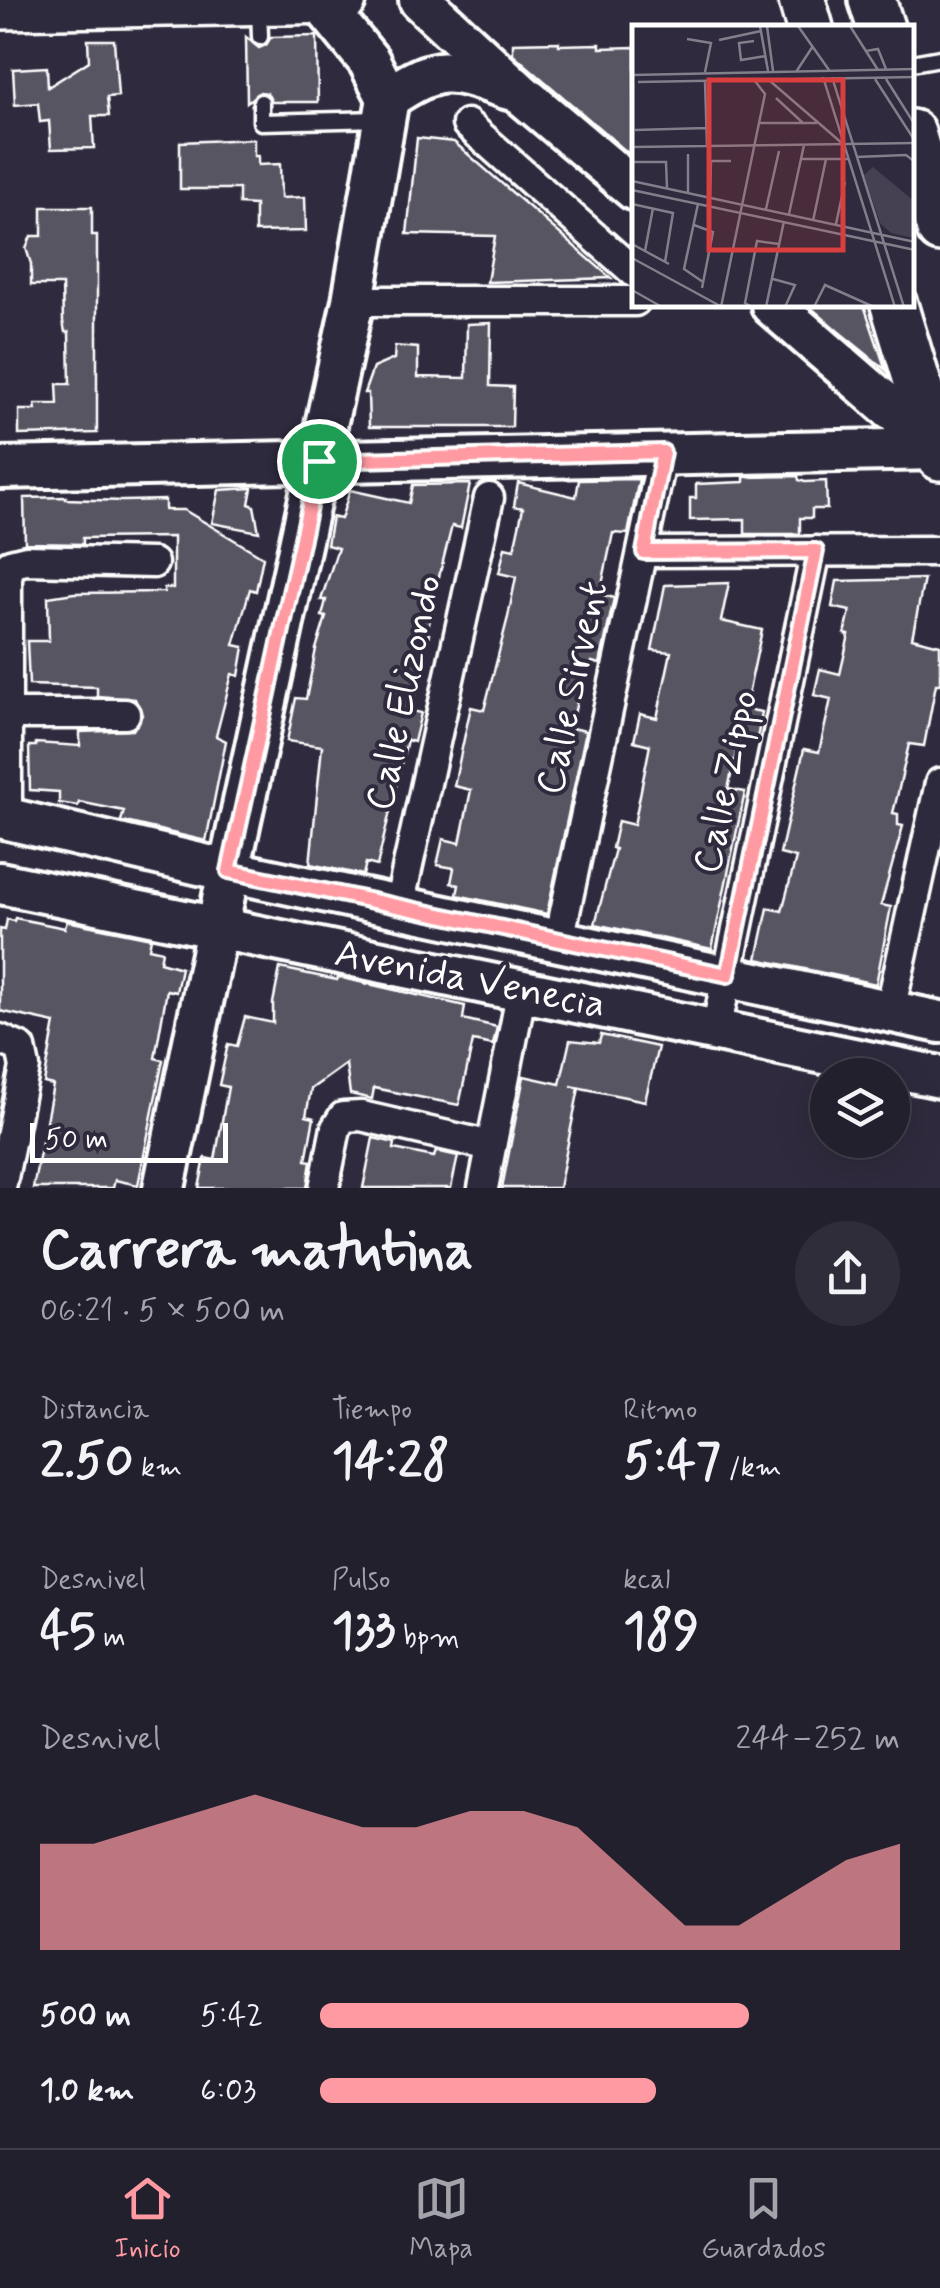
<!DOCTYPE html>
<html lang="es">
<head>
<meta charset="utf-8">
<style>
	body { margin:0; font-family:Mynerve,sans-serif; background:#2f2d3a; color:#f1f3f6; height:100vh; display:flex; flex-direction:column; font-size:38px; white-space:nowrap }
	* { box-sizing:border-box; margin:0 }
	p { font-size:32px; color:#a3a3aa }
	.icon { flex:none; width:55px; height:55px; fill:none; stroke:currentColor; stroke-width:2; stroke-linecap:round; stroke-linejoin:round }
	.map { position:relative; height:1188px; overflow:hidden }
	.side { display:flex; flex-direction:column; background:#23202e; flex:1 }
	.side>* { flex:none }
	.fabs { position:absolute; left:810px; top:1058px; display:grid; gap:20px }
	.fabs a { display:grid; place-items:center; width:100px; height:100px; border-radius:50%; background:#23202e; box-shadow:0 10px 40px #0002,0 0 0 2px #403e4a; font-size:50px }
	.scale { position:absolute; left:30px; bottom:25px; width:198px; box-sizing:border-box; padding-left:10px; border:5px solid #fff; border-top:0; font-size:28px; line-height:35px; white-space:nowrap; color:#fff; -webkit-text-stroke:8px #2f2a3d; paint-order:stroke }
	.pin { position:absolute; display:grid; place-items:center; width:85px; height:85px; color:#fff; margin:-42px; border:5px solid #fff; border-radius:50%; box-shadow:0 2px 10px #0007 }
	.round { display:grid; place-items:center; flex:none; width:105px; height:105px; border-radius:52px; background:#2f2d3a }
	.head { display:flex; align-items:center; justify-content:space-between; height:170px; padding:0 40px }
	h1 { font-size:55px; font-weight:800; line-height:75px }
	.stats { display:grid; grid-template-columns:repeat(3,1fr); gap:15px; height:170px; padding:10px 40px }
	.stats div { display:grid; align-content:center }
	.stats b { font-size:50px; font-weight:800 }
	.stats small { font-size:28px; font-weight:400 }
	.stats p { font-size:28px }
	.chart { height:280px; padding:20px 40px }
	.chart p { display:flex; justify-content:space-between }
	.chart svg { width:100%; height:180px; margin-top:10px; fill:#ff9aa2; opacity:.7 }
	ul { padding:0 40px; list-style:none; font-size:32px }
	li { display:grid; grid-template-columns:160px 120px 1fr; align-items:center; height:75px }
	li i { height:25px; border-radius:12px; background:#ff9aa2 }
	.menu { display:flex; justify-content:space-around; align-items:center; height:140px; border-top:2px solid #403e4a; background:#23202e; font-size:28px; color:#a3a3aa }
	.menu a { display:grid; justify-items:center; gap:5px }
	.menu .current { color:#ff9aa2 }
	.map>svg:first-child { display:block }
	.building { fill:#595564; stroke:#fff; stroke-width:2.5 }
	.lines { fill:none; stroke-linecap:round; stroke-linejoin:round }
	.lane-casing { stroke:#fff; stroke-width:21 }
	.street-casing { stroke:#fff; stroke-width:35 }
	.secondary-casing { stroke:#fff; stroke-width:48 }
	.primary-casing { stroke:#fff; stroke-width:52 }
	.lane { stroke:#2f2a3d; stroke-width:14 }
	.street { stroke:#2f2a3d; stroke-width:28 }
	.secondary { stroke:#2f2a3d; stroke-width:40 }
	.primary { stroke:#2f2a3d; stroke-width:45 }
	.route-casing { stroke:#fff; stroke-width:20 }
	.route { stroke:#ff9aa2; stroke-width:12 }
	.labels { text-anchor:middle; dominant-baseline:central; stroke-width:8; stroke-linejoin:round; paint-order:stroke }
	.street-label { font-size:40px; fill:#fff; stroke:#2f2a3d }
	.inset-road { fill:none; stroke:#827f8b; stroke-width:2.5 }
	.view { fill:#da3e3e; fill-opacity:0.15; stroke:#da3e3e; stroke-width:5 }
	.inset-edge { fill:none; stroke:#fff; stroke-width:5 }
</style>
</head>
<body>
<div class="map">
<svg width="940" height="1188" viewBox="0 0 940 1188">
	<rect width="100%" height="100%" fill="#2f2a3d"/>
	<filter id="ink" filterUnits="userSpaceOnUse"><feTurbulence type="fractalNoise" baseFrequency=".01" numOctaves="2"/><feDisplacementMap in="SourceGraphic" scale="20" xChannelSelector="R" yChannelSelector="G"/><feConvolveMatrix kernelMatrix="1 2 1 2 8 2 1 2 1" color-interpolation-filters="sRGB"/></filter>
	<g filter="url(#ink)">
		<!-- building -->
		<g class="building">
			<path d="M317,36l1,66h-46l-5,-9 -7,-1 -13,10 -1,-65 13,11 7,-3 5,-8z"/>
			<path d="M88,40h26l4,56 -11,1 2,19h-17l2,32 -43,1 -2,-28 -9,1 -2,-19 -23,2 -2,-36 34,-2 1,20 41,-26z"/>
			<path d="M559,42v3l41,-1v4l35,-1v112l-122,-105v-11z"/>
			<path d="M417,138l37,4 157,136 -124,4 8,-46 -88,-2z"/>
			<path d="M254,139v17h4v9l22,-1 1,34 24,-1 1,34 -51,1v-27l-16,-1v-15h-59v-47z"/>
			<path d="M42,207h50v28h5v198l-78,2v-25h17l-1,-6h23l-1,-20h13l-1,-52h-4l-2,-10 -1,-37h-31v-21l-5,-16 5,-12h11z"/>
			<path d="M808,305h56l22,65 -48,-39z"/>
			<path d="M491,323l-1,63 23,1 -1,40h-143l-1,-34h-4l9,-25 21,-9 1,-13 23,2v29l48,1 1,-54z"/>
			<path d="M798,476l1,4 6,2 21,-1 1,28h-15v9h-12v16h-55v-15l-55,1v-22h6v-14l48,-2v-5z"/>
			<path d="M639,479l-11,55 -15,-1 -13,61 14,4 -14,66 -8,-2 -8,22 -3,-1 -10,45 15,3 -39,183 -90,-19 2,-10 -8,-2 3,-15 -17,-3 6,-26 17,4 11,-53 -17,-4 14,-66 3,-13 13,3 24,-93 8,-40 -17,-4 6,-26 9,2 9,-41 -9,-2 4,-23 58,14 3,-17z"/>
			<path d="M470,484l-9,44 -9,-2 -20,78 3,1 -9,28 3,1 -18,77 10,2 -7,29 -7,-2 -30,126 -11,-3 -3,12 -53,-11 12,-118 -35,-5 9,-43 10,1 10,-50 10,-32 -4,-1 4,-16h-5l17,-52 -11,-3 5,-28 9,2 9,-29 59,13 4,-18z"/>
			<path d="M252,488l-3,16 5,2 5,26 -47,-9 7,-33z"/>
			<path d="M66,497v2l57,2 42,-1v10h19l79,47 -7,34 -6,-2 -16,56 10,2 -5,29 -7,-2 -16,62 10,5 -20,100 -85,-20 3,-10 -45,-9 -1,4 -19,-3v-11l-29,-2 -1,-44h7v-3l44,3v-14l53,-2 9,-15 -7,-16 -38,-3v-9l-68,-2 -2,-44h22l-1,-44 26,-4 90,-1v-4h9v-51l-90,1v6l-58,-1 -1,-45z"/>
			<path d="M924,579l-12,59 28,7v39h-4l-12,62 -15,-2 -12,53 -4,16 5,1v11l5,1 -22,79 10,2 -15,77 -119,-25 11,-51 14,3 14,-53 -16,-4 24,-105 15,3 12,-53 -17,-4 6,-26 20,5 9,-39 -4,-1 5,-23 -18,-4 5,-26z"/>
			<path d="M729,583l-8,38 41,9 -17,79 17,3 -5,27 -17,-3 -12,53 17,3 -33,157 -117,-25 20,-75 -3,-1 6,-27 16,4 16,-80 -16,-4 6,-27 17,4 14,-66 -19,-2 13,-65z"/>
			<path d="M15,918l50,10 2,-7 84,17 -2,10 13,3 -2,11 21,6 -5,24 -9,-2 -12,68 8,2 -25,125 -23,-5 -2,8h-80l20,-103 -9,-2 11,-60 -55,-12v-82l5,1 2,-11 7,2z"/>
			<path d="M280,968l57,12 1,-3 127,29 -2,13 34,8 -4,18 -20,-4 -14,64 -85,-17 -2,11 -22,-5 -4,-30 -35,25 -5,27 8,2 -8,42 5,1 -4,27h-108l6,-30 10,2 13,-73 -9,-2 9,-41 9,2 8,-29 28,6v-20z"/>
			<path d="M601,1035l57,12 -13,54 -74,-15 8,2 -20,100h-57l22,-112 36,8 10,-44 29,3z"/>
			<path d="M373,1138l22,5 -1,6 40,8 2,-6 22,5 -7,32h-88z"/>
		</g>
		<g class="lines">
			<defs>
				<g id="lane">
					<path d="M259,7l1,30"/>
					<path d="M912,63l28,-5"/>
					<path d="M261,102v20l120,-3"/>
				</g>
				<g id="street">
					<path d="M467,124l168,149"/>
					<path d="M353,301h282"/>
					<path d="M644,552l296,-1"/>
					<path d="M6,714h119"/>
					<path d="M7,819v-241l3,-14 16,-4 127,3"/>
					<path d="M399,906l90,-408"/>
					<path d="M559,940l104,-487"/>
					<path d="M890,1011l50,-228"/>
					<path d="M716,1030l100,-479"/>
					<path d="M0,1039l21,9 4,19 -24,121"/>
					<path d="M324,1188l12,-60 7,-11 18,-1 130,30"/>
					<path d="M483,1188l39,-198"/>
				</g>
				<g id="secondary">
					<path d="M420,0l99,92 116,98"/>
					<path d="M388,98c52,-36 64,-29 121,-9"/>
					<path d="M772,305l166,144"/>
					<path d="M0,468l940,-19"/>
					<path d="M0,817l229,54 711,151"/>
					<path d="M0,883l940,194"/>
					<path d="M164,1188l65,-317 124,-570 35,-203 -19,-37 -49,-60"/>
				</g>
				<g id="primary">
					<path d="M802,0l8,28"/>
					<path d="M872,0l9,28"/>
					<path d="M0,6l343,-6"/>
					<path d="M912,133l28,96"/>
					<path d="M894,305l46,152"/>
				</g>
			</defs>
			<!-- lane casing -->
			<use href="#lane" class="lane-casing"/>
			<!-- street casing -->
			<use href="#street" class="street-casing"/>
			<!-- secondary casing -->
			<use href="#secondary" class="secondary-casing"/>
			<!-- primary casing -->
			<use href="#primary" class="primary-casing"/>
			<!-- lane -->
			<use href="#lane" class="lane"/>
			<!-- street -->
			<use href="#street" class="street"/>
			<!-- secondary -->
			<use href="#secondary" class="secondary"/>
			<!-- primary -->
			<use href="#primary" class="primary"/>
		</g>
	</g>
	<g class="lines" filter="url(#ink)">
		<defs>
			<path id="route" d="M663,452l-19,100 172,-1 -88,424 -499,-104 90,-410z"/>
		</defs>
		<!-- route casing -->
		<use href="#route" class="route-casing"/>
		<!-- route -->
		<use href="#route" class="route"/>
	</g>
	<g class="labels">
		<!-- street labels -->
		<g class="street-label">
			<text transform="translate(573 688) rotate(-78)">Calle Sirvent</text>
			<text transform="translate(405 693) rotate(-78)">Calle Elizondo</text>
			<text transform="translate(727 782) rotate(-78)">Calle Zippo</text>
			<text transform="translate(470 980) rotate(11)">Avenida Venecia</text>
		</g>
	</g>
	<!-- overview -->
	<g transform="translate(632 25)">
		<rect width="282" height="282" fill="#2f2a3d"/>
		<path d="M241,142l41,34v37l-23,-5 -11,-10 -16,-48z" fill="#464152"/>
		<path class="inset-road" d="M128,1l8,45M135,1l6,45M166,1l31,44M218,1l28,44M55,14l24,4 -6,29M87,15l42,-9M122,16l-15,2 2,17 25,-4M234,26l12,-2 8,20M164,47l17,-26M0,50l283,-6M191,52l72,230M200,52l72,230M243,54l40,62M254,54l29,46M73,56l2,66M138,56l73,63M6,57l277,-5M144,73l27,25M128,98h57M3,105l71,-2M0,122l283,-4M56,129v39M224,132l50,-2 9,7M169,134h47M0,137h34l1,26M0,156l283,61M0,165l283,60M78,172l1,-36h20M0,179l41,9 -8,49M66,179l-14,65 19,13M134,184l13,-58M157,189l15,-69M181,196l13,-62M204,199l9,-42M62,200l19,7 -11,56M0,219l37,20M13,226l8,-43M0,233l90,49M141,254l22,6 -10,22M0,265l30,17M89,282l44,-213 -10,-13M120,282l-7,-4 12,-62 22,3M134,282l18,-86M182,282l11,-22 49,22"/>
		<path class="view" d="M77,55h134v170h-134z"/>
		<rect width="282" height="282" class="inset-edge"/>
	</g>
</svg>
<div class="fabs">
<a><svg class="icon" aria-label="layers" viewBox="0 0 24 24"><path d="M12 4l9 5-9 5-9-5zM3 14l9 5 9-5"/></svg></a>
</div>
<div class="scale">50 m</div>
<div class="pin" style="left:319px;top:461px;background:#1e9e55"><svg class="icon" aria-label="arrive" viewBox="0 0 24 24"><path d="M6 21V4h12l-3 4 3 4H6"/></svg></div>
</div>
<section class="side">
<div class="head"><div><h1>Carrera matutina</h1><p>06:21 · 5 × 500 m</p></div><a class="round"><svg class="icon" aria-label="share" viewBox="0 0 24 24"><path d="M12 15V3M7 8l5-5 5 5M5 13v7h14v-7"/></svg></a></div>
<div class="stats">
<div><p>Distancia</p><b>2.50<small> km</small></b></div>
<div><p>Tiempo</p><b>14:28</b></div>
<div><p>Ritmo</p><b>5:47<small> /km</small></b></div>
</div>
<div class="stats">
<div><p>Desnivel</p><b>45<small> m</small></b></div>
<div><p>Pulso</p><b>133<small> bpm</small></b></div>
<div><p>kcal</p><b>189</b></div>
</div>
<div class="chart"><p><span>Desnivel</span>244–252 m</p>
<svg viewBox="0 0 160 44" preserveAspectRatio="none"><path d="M0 44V18L10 18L20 14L30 10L40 6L50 10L60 14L70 14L80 10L90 10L100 14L110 26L120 38L130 38L140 30L150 22L160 18V44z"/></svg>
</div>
<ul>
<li><b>500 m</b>5:42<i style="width:74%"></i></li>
<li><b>1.0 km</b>6:03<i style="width:58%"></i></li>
</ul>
</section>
<nav class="menu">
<a class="current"><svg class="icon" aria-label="home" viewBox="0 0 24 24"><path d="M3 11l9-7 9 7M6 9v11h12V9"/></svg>Inicio</a>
<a><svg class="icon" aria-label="map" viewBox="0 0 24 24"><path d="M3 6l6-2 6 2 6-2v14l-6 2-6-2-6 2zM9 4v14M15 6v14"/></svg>Mapa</a>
<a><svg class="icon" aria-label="saved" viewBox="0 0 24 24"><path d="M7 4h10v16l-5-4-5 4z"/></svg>Guardados</a>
</nav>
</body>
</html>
